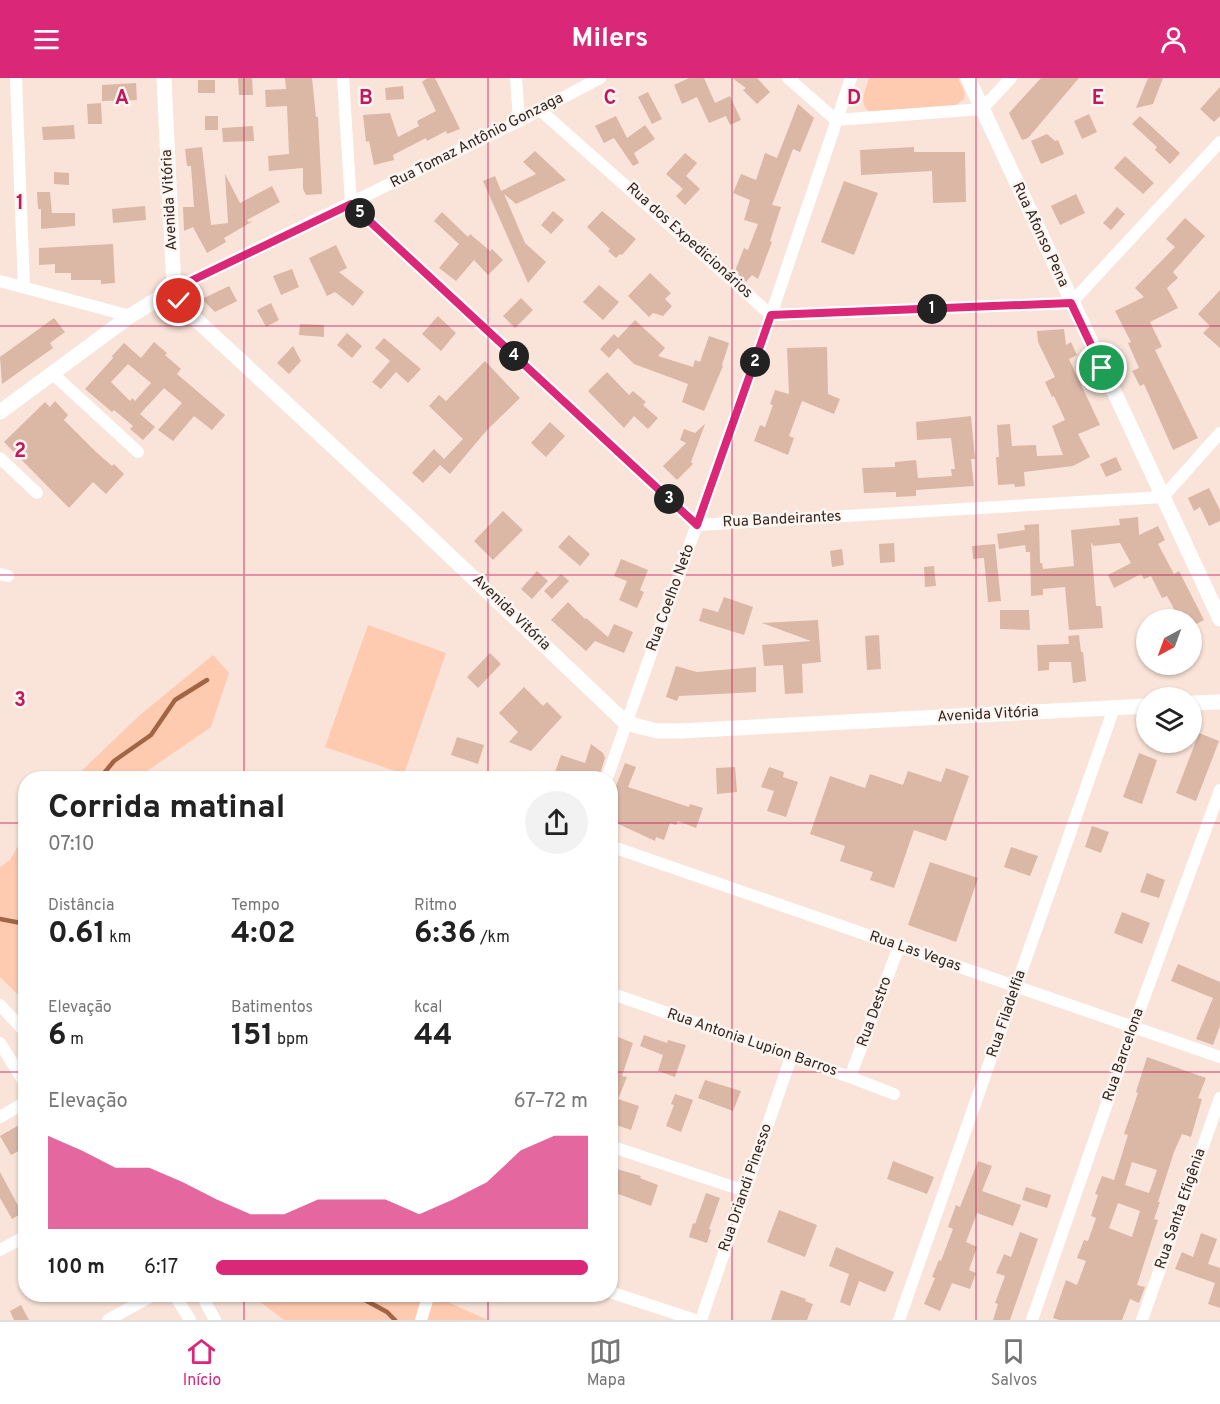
<!DOCTYPE html>
<html lang="pt">
<head>
<meta charset="utf-8">
<style>
	body { margin:0; font-family:Overpass,sans-serif; background:#f2f2f2; color:#222; height:100vh; display:flex; flex-direction:column; font-size:22px; white-space:nowrap }
	* { box-sizing:border-box; margin:0 }
	p { font-size:20px; color:#767676 }
	.icon { flex:none; width:33px; height:33px; fill:none; stroke:currentColor; stroke-width:2; stroke-linecap:round; stroke-linejoin:round }
	.map { position:relative; flex:1; overflow:hidden }
	.sheet { position:absolute; left:18px; top:693px; width:600px; height:531px; display:flex; flex-direction:column; background:#fff; border-radius:24px; box-shadow:0 2px 4px #0004 }
	.sheet>* { flex:none }
	.needle { width:39px; rotate:221deg }
	.fabs { position:absolute; left:1136px; top:531px; display:grid; gap:12px }
	.fabs a { display:grid; place-items:center; width:66px; height:66px; border-radius:50%; background:#fff; box-shadow:0 2px 4px #0004; font-size:30px }
	.pin { position:absolute; display:grid; place-items:center; width:51px; height:51px; color:#fff; margin:-26px; border:3px solid #fff; border-radius:50%; box-shadow:0 2px 6px #0007 }
	.km { position:absolute; width:30px; height:30px; margin:-15px; border-radius:50%; background:#222; color:#fff; font-size:16px; line-height:30px; text-align:center }
	.round { display:grid; place-items:center; flex:none; width:63px; height:63px; border-radius:32px; background:#f2f2f2 }
	.headline { display:flex; align-items:center; justify-content:space-between; height:102px; padding:0 30px }
	h1 { font-size:33px; font-weight:700; line-height:45px }
	.figures { display:grid; grid-template-columns:repeat(3,1fr); gap:9px; height:102px; padding:6px 30px }
	.figures div { display:grid; align-content:center }
	.figures b { font-size:30px; font-weight:700 }
	.figures small { font-size:16px; font-weight:400 }
	.figures p { font-size:16px }
	.chart { height:168px; padding:12px 30px }
	.chart p { display:flex; justify-content:space-between }
	.chart svg { width:100%; height:108px; margin-top:6px; fill:#db2777; opacity:.7 }
	ul { padding:0 30px; list-style:none; font-size:20px }
	li { display:grid; grid-template-columns:96px 72px 1fr; align-items:center; height:45px }
	li i { height:15px; border-radius:8px; background:#db2777 }
	header { display:flex; justify-content:space-between; align-items:center; height:78px; padding:0 30px; background:#db2777; color:#fff; font-size:27px; font-weight:700 }
	.tabs { display:flex; justify-content:space-around; align-items:center; height:84px; border-top:2px solid #e0e0e0; background:#fff; font-size:16px; color:#767676 }
	.tabs a { display:grid; justify-items:center; gap:3px }
	.tabs .current { color:#db2777 }
	.map>svg:first-child { display:block }
	.green { fill:#fecbb1 }
	.lines { fill:none; stroke-linecap:round; stroke-linejoin:round }
	.stream { stroke:#a16546; stroke-width:4.5 }
	.building { fill:#dbb7a6; fill-rule:evenodd }
	.minor { stroke:#fff; stroke-width:12 }
	.tertiary { stroke:#fff; stroke-width:15 }
	.route-casing { stroke:#fff; stroke-width:12 }
	.route { stroke:#db2777; stroke-width:8 }
	.grid { fill:none; stroke:#c2185b; stroke-width:1.5; stroke-opacity:0.55 }
	.labels { text-anchor:middle; dominant-baseline:central; stroke-width:5; stroke-linejoin:round; paint-order:stroke }
	.street-label { font-size:15px; fill:#33261f; stroke:#fcf5f1 }
	.grid-label { font-size:20px; text-anchor:middle; font-weight:bold; fill:#c2185b; stroke:#fcf5f1; stroke-width:5; stroke-linejoin:round; paint-order:stroke }
</style>
</head>
<body>
<header><svg class="icon" aria-label="menu" viewBox="0 0 24 24"><path d="M4 6h16M4 12h16M4 18h16"/></svg>Milers<svg class="icon" aria-label="person" viewBox="0 0 24 24"><circle cx="12" cy="8" r="4"/><path d="M4 21q1-7 8-7t8 7"/></svg></header>
<div class="map">
<svg width="1220" height="1242" viewBox="0 0 1220 1242">
	<rect width="100%" height="100%" fill="#fae4d9"/>
	<!-- green -->
	<g class="green">
		<path d="M869,0h89l7,15 -1,6 -12,9 -83,3c-11,-8 -3,-22 0,-33z"/>
		<path d="M368,547l78,28 -42,121 -79,-27z"/>
		<path d="M213,577l16,18 -18,54 -74,51h-63l66,-63z"/>
		<path d="M25,756v168l-25,-25v-110l10,-7z"/>
		<path d="M251,1217h185l16,9 36,16h-204z"/>
	</g>
	<g class="lines">
		<!-- stream -->
		<g class="stream">
			<path d="M100,700l14,-17 37,-26 24,-35 32,-20"/>
			<path d="M0,841l21,4 5,5"/>
			<path d="M354,1216l33,18 8,8"/>
		</g>
	</g>
	<!-- building -->
	<g class="building">
		<path d="M238,0h14l1,17h-14z"/>
		<path d="M285,0h27l4,39h2l4,77 -16,1 -3,-6v-21l-34,3 -1,-15 21,-2 -2,-48 -21,1 -1,-17 21,-1z"/>
		<path d="M427,0h8l25,51 -13,5 -1,-3 -19,10 -1,-3 -33,17 1,5 -20,5 -5,-24 -3,1 -3,-27 27,-2 8,24 21,-11 -2,-5 19,-10 -14,-29z"/>
		<path d="M689,0h15l11,25 15,-7 11,24 -11,5 -4,-9 -17,7 -12,-26 -15,7 -8,-19z"/>
		<path d="M732,0h25l13,14 -13,12 -14,-14 3,-2z"/>
		<path d="M1041,0h38l-51,60 -6,2 -13,-27z"/>
		<path d="M1148,0h15l-10,26 -17,4z"/>
		<rect x="198" y="2" width="17" height="13"/>
		<path d="M136,5l1,17 -35,1v-16z"/>
		<path d="M403,8l1,13 -18,1 -1,-12z"/>
		<path d="M1220,9v29l-6,6 -14,-13z"/>
		<path d="M648,14l14,27 -10,5 -14,-27z"/>
		<path d="M101,25l1,21h-14l-1,-20z"/>
		<path d="M798,26l16,14 -14,34 -7,-3 -21,56 9,2 -11,34 2,1 -14,37 -6,-4 -6,7 -11,-11 9,-23 4,2 10,-26 -14,-4 6,-20 -17,-7 8,-19 15,6 9,-27 12,5z"/>
		<path d="M1089,36l8,18 -15,7 -8,-18z"/>
		<rect x="205" y="38" width="13" height="14"/>
		<path d="M616,38l11,22 18,-13 10,14 -21,14 5,10 -6,3 -19,-28 -10,5 -9,-17z"/>
		<path d="M1140,38l40,37 -10,11 -15,-14 2,-3 -25,-23z"/>
		<path d="M74,47l1,14 -32,1 -1,-13z"/>
		<path d="M253,48l1,15 -31,1 -1,-14z"/>
		<path d="M1047,56l8,7 3,-1 6,14 -23,10 -10,-23z"/>
		<path d="M202,69l9,78 17,-2 -3,-49 15,29 32,-17 8,16 -33,18 1,2 5,-1 -29,17 2,4 -19,11 -14,-26 -9,4 -1,-24h11l-3,-41h-4l-2,-17z"/>
		<path d="M914,69v5h51l1,50 -33,1 -1,-32 -71,4 -1,-25z"/>
		<path d="M535,73l31,29 -50,24 -12,-10 21,49 21,19 -18,21 -45,-102 12,-5 6,15 35,-17 -13,-12z"/>
		<path d="M685,75l12,10 -11,13 14,13 -15,16 -9,-9 7,-7 -17,-15z"/>
		<path d="M1125,78l29,27 -11,11 -29,-26z"/>
		<path d="M54,94l15,1v12l-15,-1z"/>
		<path d="M844,103l34,12 -24,62 -33,-13z"/>
		<path d="M37,114h13l2,21h23v13l-34,3v-20h-3z"/>
		<path d="M1076,116l9,19 -25,12 -9,-19z"/>
		<path d="M145,128l1,14 -33,3 -1,-14z"/>
		<path d="M1117,129l8,7 -14,16 -8,-7z"/>
		<path d="M553,133l11,9 -13,14 -10,-9z"/>
		<path d="M602,133l34,28 -14,16 -2,-1 -4,4 -8,-7 2,-2 -23,-22z"/>
		<path d="M442,134l26,25 2,-3 20,17 2,-2 11,11 -15,15 -14,-15 -18,21 -17,-13 20,-24 -25,-23z"/>
		<path d="M1185,140l20,18 -32,36 5,6 -11,10 11,20 -28,14 12,25 -7,3 43,88 -25,12 -29,-66 -4,2 -8,-15 7,-3 -11,-25 3,-1 -16,-31 29,-14 -9,-9 40,-41 -9,-8z"/>
		<path d="M113,166l2,39 -14,1v-4h-30v-7h-16v-9l-16,1v-17z"/>
		<path d="M336,167l11,23 -8,4 25,20 -11,14 -18,-14 -8,4 -18,-38z"/>
		<path d="M292,191l7,18 -18,8 -8,-19z"/>
		<path d="M650,195l21,20 -6,6 7,7 -9,10 -10,-3 -4,4 -21,-21z"/>
		<path d="M599,207l20,17 -16,18 -20,-18z"/>
		<path d="M229,208l8,15 -22,11 -13,-13z"/>
		<path d="M1220,212v58l-17,-15 7,-7 -12,-12z"/>
		<path d="M521,220l12,12 -18,18 -12,-12z"/>
		<path d="M271,225l8,17 -13,7 -9,-17z"/>
		<path d="M438,238l18,17 -15,18 -19,-17z"/>
		<path d="M54,240l11,14 -15,11 3,5 -51,36 -2,-27z"/>
		<path d="M635,242l30,28 -7,8 35,11 2,-7 5,2 9,-26 20,7 -7,22 1,1 -19,45 -22,-9 6,-18 -54,-20 -16,-16 -9,10 -9,-9 14,-15 4,4z"/>
		<path d="M300,246l24,1v12l-25,-2z"/>
		<path d="M1064,251l2,16 5,-3 6,13 -8,4 31,66 -22,9 12,23 -17,9 -49,6 1,14 -10,1 -1,-3 -16,1 -2,-28h3l-2,-32 13,-1 2,22 24,-1 1,11 26,-1 -11,-29 13,-6 -11,-24 -2,1 -7,-15 10,-5 -17,-35 -1,-11z"/>
		<path d="M347,255l15,13 -10,12 -15,-13z"/>
		<path d="M384,260l37,31 -13,14 -12,-11 -15,17 -9,-7 18,-21 -15,-13z"/>
		<path d="M154,264l13,11 -2,2 16,14 -4,5 48,41 -13,15 -18,-14 -21,25 -15,-11 24,-27 -18,-15 -24,26 15,13 -12,13 -13,-11 3,-3 -19,-16 -2,2 -27,-23 28,-31 -1,-2 12,-13 17,15zM128,286l23,19 -16,18 -3,-3 -2,3 -19,-19z"/>
		<path d="M293,268l8,15 -12,13 -12,-11z"/>
		<path d="M827,269l1,47 12,5 -6,15 -32,-13 -13,35 5,2 -6,17 -34,-14 6,-16 5,2 8,-22 -3,-1 5,-14 14,4 -2,-46z"/>
		<path d="M485,283l35,37 -33,32 -37,44 -10,-9 -17,18 -11,-10 22,-24 10,10 19,-20 -34,-33 10,-11 7,6z"/>
		<path d="M607,294l22,23 4,-4 13,11 -3,3 15,13 -10,11 -14,-13 -10,12 -36,-37z"/>
		<path d="M55,323l13,14 -4,5 32,32 16,14 2,-2 10,10 -18,20 -13,-12 -24,26 -65,-66 41,-40 5,5z"/>
		<path d="M971,338l4,43h-4l3,27 -58,4v6l-20,1v-5l-32,1 -2,-25 33,-1v-5l21,-2 2,18 34,-2 -1,-7h4l-4,-31 -34,2 -1,-18z"/>
		<path d="M550,344l15,14 -19,21 -15,-14z"/>
		<path d="M705,346l-14,38 2,2 -16,16 -14,-14 23,-23 -6,-3 4,-11 11,4z"/>
		<path d="M1116,379l6,13 -16,7 -6,-13z"/>
		<path d="M1209,410l11,22v11l-11,5 -9,-19 -6,4 -6,-13z"/>
		<path d="M503,433l20,19 -30,30 -19,-19z"/>
		<path d="M1138,439l1,18 19,-9 7,14 -7,4 16,30 5,-3 25,49 -13,7v-7h-11l-13,-24 -5,2 -11,-22 -7,3 -3,-5 -27,14 -6,-13 23,-12 -11,-20 -27,3 -2,-4 5,64h5l2,22 -34,2 -4,-43 -22,2v6l-12,1 -1,-44h-4l-1,-7 -26,4 -2,-15 28,-4 -1,-5 15,-1 1,39h2l1,6 31,-3 -3,-36 49,-5 -1,-6z"/>
		<path d="M569,457l21,19 -10,12 -22,-19z"/>
		<path d="M894,465l1,19 -15,1 -1,-19z"/>
		<path d="M995,466l6,57 -13,1 -4,-44 -11,1 -1,-13z"/>
		<path d="M842,471l2,16 -12,2 -2,-16z"/>
		<path d="M621,481l27,11 -8,20 4,2 -7,16 -18,-8 8,-19 -13,-5z"/>
		<path d="M934,488l2,20 -11,1 -1,-20z"/>
		<path d="M537,493l11,10 -16,18 -11,-10z"/>
		<path d="M561,496l8,7 -17,18 -8,-8z"/>
		<path d="M724,519l29,10 -9,28 -45,-14 4,-13 15,4z"/>
		<path d="M568,524l17,17 1,-1 22,19 6,-13 19,8 -9,21 -29,-12 -9,10 -35,-31z"/>
		<path d="M1000,532h29l1,20 -30,-1z"/>
		<path d="M818,542l3,42 -19,2 1,29 -18,1 -2,-29 -19,1 -2,-21 49,-4 -49,-18z"/>
		<path d="M879,557l2,34 -14,1 -2,-34z"/>
		<path d="M1079,557l2,17h2l3,29 -13,2 -2,-21h-22v8l-11,1 -1,-26 32,-1 -1,-8z"/>
		<path d="M490,575l11,11 -23,24 -11,-11z"/>
		<path d="M676,588l21,6 59,-5v25l-77,4 -2,5 -11,-4z"/>
		<path d="M524,609l19,19 4,-4 15,15 -31,34 -22,-9 9,-10 -19,-19z"/>
		<path d="M1199,655l20,8 -23,60 -20,-8z"/>
		<path d="M457,659l27,8 -6,19 -27,-9z"/>
		<path d="M591,666l12,9 2,5 -6,19 -8,-3 -2,4h-36l8,-23 24,8z"/>
		<path d="M1139,675l18,7 -15,44 -19,-7z"/>
		<path d="M625,685l11,4 -8,20 61,20 1,-3 13,4 -7,20 -18,-7 -2,4 -6,-2 -6,17 -8,-3 -1,4 -45,-21v-19z"/>
		<path d="M735,689l2,25 -20,2 -1,-26z"/>
		<path d="M769,689l15,5 -1,5 15,5 -12,35 -19,-6 7,-20 -13,-4z"/>
		<path d="M946,690l23,8 -23,65 -32,-11 -20,58 -24,-8 3,-8 -33,-11 5,-15 -35,-12 20,-58 35,12 5,-14 33,11 5,-14 33,11z"/>
		<path d="M1092,748l17,6 -8,21 -16,-6z"/>
		<path d="M1011,769l27,9 -8,20 -26,-9z"/>
		<path d="M930,784l48,16 -22,64 -48,-17z"/>
		<path d="M1147,795l18,7 -6,18 -19,-6z"/>
		<path d="M1122,834l28,11 -8,21 -28,-11z"/>
		<path d="M1178,886l42,18v44l-7,19 -17,-6 17,-41 -42,-17z"/>
		<path d="M644,957l23,8 1,-3 18,5 -11,32 -17,-6 5,-16 -23,-9z"/>
		<path d="M618,959l15,6 -11,33 5,1 -9,22 21,7 -8,24 -21,-7v-85l7,2z"/>
		<path d="M1147,979l59,21 -8,20 4,1 -11,38 -9,-3 -8,18 -16,50h2l-6,17 4,1 -21,65 8,2 -6,16 -9,-4 -8,21h-63l-6,-2 13,-38 11,5 9,-24 -9,-3 7,-18 4,1 8,-23 -5,-2 7,-21 -3,-1 7,-18 12,4 14,-45 -4,-1 14,-41 -2,-1zM1132,1084l25,8 -8,23 -24,-8zM1118,1125l22,8 -8,26 -23,-9z"/>
		<path d="M705,1002l36,11 -8,20 -35,-13z"/>
		<path d="M675,1016l18,6 -12,32 -15,-6 8,-21 -3,-1z"/>
		<path d="M26,1043v26l-15,8 -11,-19z"/>
		<path d="M893,1083l41,16 -7,17 -40,-15z"/>
		<path d="M978,1083l14,5 -10,25 39,14 -8,21 -36,-13 -11,29 11,5 -8,23 7,3 -6,16 -18,-6 -12,28 -16,-7 11,-26 -3,-1 7,-17 2,1 12,-32 -5,-2 8,-22 4,2z"/>
		<path d="M610,1089l31,9 -1,2 18,7 -7,21 -41,-15z"/>
		<path d="M0,1094l22,41 -10,6 -12,-21z"/>
		<path d="M1026,1109l25,8 -4,13 -25,-8z"/>
		<path d="M706,1115l14,5 -11,31 2,1 -4,13 -18,-6 4,-14 2,1z"/>
		<path d="M779,1132l38,15 -12,32 -38,-15z"/>
		<path d="M1020,1154l18,7 -28,81h-17l5,-16 -3,-1 10,-27 -9,-3 8,-19 7,3z"/>
		<path d="M1201,1155l16,6 -9,25 12,4v40l-12,-4 7,-21 -40,-14 7,-17 11,5z"/>
		<path d="M836,1169l58,25 -9,20 -26,-11 -9,25 -10,-4 9,-28 -20,-8z"/>
		<path d="M781,1212l25,9 -1,2 8,3 -6,16h-36z"/>
		<path d="M21,1227l8,15h-15l-4,-9z"/>
	</g>
	<g class="lines">
		<!-- minor -->
		<g class="minor">
			<path d="M16,0l8,209"/>
			<path d="M343,0l8,126 346,321 466,-28 57,-64"/>
			<path d="M516,0l3,43"/>
			<path d="M788,0l48,42 146,-11 29,-31"/>
			<path d="M540,32l231,205 300,-12 149,-161"/>
			<path d="M0,203l130,35"/>
			<path d="M174,211l345,-168 81,-43"/>
			<path d="M52,295l86,79"/>
			<path d="M0,380l37,35"/>
			<path d="M0,496l8,2"/>
			<path d="M607,700l164,-463 80,-237"/>
			<path d="M610,768l610,211"/>
			<path d="M610,915l240,84 44,17"/>
			<path d="M0,927l26,28"/>
			<path d="M0,965l26,42"/>
			<path d="M850,999l49,-131"/>
			<path d="M0,1039l26,-15"/>
			<path d="M610,1068l135,45"/>
			<path d="M0,1172l26,-14"/>
			<path d="M610,1214l85,28"/>
			<path d="M174,1216l16,26"/>
			<path d="M201,1216l14,26"/>
			<path d="M108,1242l47,-26"/>
			<path d="M421,1242l8,-26"/>
			<path d="M701,1242l90,-263"/>
			<path d="M899,1242l215,-612"/>
			<path d="M1032,1242l101,-292 87,-238"/>
			<path d="M1142,1242l78,-222"/>
		</g>
		<!-- tertiary -->
		<g class="tertiary">
			<path d="M164,0l10,211 5,12 9,11 221,205 217,206 31,8h23l466,-25"/>
			<path d="M968,0l252,541"/>
			<path d="M0,334l130,-96 44,-27"/>
			<path d="M1191,625l29,-1"/>
		</g>
	</g>
	<g class="lines">
		<defs>
			<path id="route" d="M179,223l-5,-12 177,-85 346,321 74,-210 300,-12 31,65"/>
		</defs>
		<!-- route casing -->
		<use href="#route" class="route-casing"/>
		<!-- route -->
		<use href="#route" class="route"/>
	</g>
	<!-- grid -->
	<path class="grid" d="M244,0v700M488,0v700M732,0v1242M976,0v1242M0,248h1220M0,497h1220M0,745h26M610,745h610M0,994h26M610,994h610M244,1216v26M488,1216v26"/>
	<g class="labels">
		<!-- street labels -->
		<g class="street-label">
			<text transform="translate(477 63) rotate(-27)">Rua Tomaz Antônio Gonzaga</text>
			<text transform="translate(170 122) rotate(-93)">Avenida Vitória</text>
			<text transform="translate(1040 157) rotate(65)">Rua Afonso Pena</text>
			<text transform="translate(689 163) rotate(42)">Rua dos Expedicionários</text>
			<text transform="translate(782 442) rotate(-3)">Rua Bandeirantes</text>
			<text transform="translate(671 520) rotate(-70)">Rua Coelho Neto</text>
			<text transform="translate(511 535) rotate(44)">Avenida Vitória</text>
			<text transform="translate(988 637) rotate(-3)">Avenida Vitória</text>
			<text transform="translate(915 874) rotate(19)">Rua Las Vegas</text>
			<text transform="translate(875 934) rotate(-70)">Rua Destro</text>
			<text transform="translate(1007 936) rotate(-71)">Rua Filadelfia</text>
			<text transform="translate(752 965) rotate(19)">Rua Antonia Lupion Barros</text>
			<text transform="translate(1124 977) rotate(-71)">Rua Barcelona</text>
			<text transform="translate(746 1110) rotate(-71)">Rua Driandi Pinesso</text>
			<text transform="translate(1181 1131) rotate(-71)">Rua Santa Efigênia</text>
		</g>
	</g>
	<g class="grid-label">
		<text x="122" y="26">A</text>
		<text x="366" y="26">B</text>
		<text x="610" y="26">C</text>
		<text x="854" y="26">D</text>
		<text x="1098" y="26">E</text>
		<text x="20" y="131">1</text>
		<text x="20" y="379">2</text>
		<text x="20" y="628">3</text>
	</g>
</svg>
<div class="fabs">
<a><svg class="needle" viewBox="-14 -14 28 28"><path d="M0-13l5 13h-10z" fill="#e53935"/><path d="M0 13l5-13h-10z" fill="#767676"/></svg></a>
<a><svg class="icon" aria-label="layers" viewBox="0 0 24 24"><path d="M12 4l9 5-9 5-9-5zM3 14l9 5 9-5"/></svg></a>
</div>
<div class="pin" style="left:1102px;top:290px;background:#1e9e55"><svg class="icon" aria-label="arrive" viewBox="0 0 24 24"><path d="M6 21V4h12l-3 4 3 4H6"/></svg></div>
<div class="pin" style="left:179px;top:223px;background:#d93025"><svg class="icon" aria-label="check" viewBox="0 0 24 24"><path d="M5 12l5 5 9-10"/></svg></div>
<b class="km" style="left:932px;top:231px">1</b>
<b class="km" style="left:755px;top:284px">2</b>
<b class="km" style="left:669px;top:421px">3</b>
<b class="km" style="left:514px;top:278px">4</b>
<b class="km" style="left:360px;top:135px">5</b>
<section class="sheet">
<div class="headline"><div><h1>Corrida matinal</h1><p>07:10</p></div><a class="round"><svg class="icon" aria-label="share" viewBox="0 0 24 24"><path d="M12 15V3M7 8l5-5 5 5M5 13v7h14v-7"/></svg></a></div>
<div class="figures">
<div><p>Distância</p><b>0.61<small> km</small></b></div>
<div><p>Tempo</p><b>4:02</b></div>
<div><p>Ritmo</p><b>6:36<small> /km</small></b></div>
</div>
<div class="figures">
<div><p>Elevação</p><b>6<small> m</small></b></div>
<div><p>Batimentos</p><b>151<small> bpm</small></b></div>
<div><p>kcal</p><b>44</b></div>
</div>
<div class="chart"><p><span>Elevação</span>67–72 m</p>
<svg viewBox="0 0 160 44" preserveAspectRatio="none"><path d="M0 44V6L10 12L20 19L30 19L40 25L50 32L60 38L70 38L80 32L90 32L100 32L110 38L120 32L130 25L140 12L150 6L160 6V44z"/></svg>
</div>
<ul>
<li><b>100 m</b>6:17<i style="width:100%"></i></li>
</ul>
</section>
</div>
<nav class="tabs">
<a class="current"><svg class="icon" aria-label="home" viewBox="0 0 24 24"><path d="M3 11l9-7 9 7M6 9v11h12V9"/></svg>Início</a>
<a><svg class="icon" aria-label="map" viewBox="0 0 24 24"><path d="M3 6l6-2 6 2 6-2v14l-6 2-6-2-6 2zM9 4v14M15 6v14"/></svg>Mapa</a>
<a><svg class="icon" aria-label="saved" viewBox="0 0 24 24"><path d="M7 4h10v16l-5-4-5 4z"/></svg>Salvos</a>
</nav>
</body>
</html>
